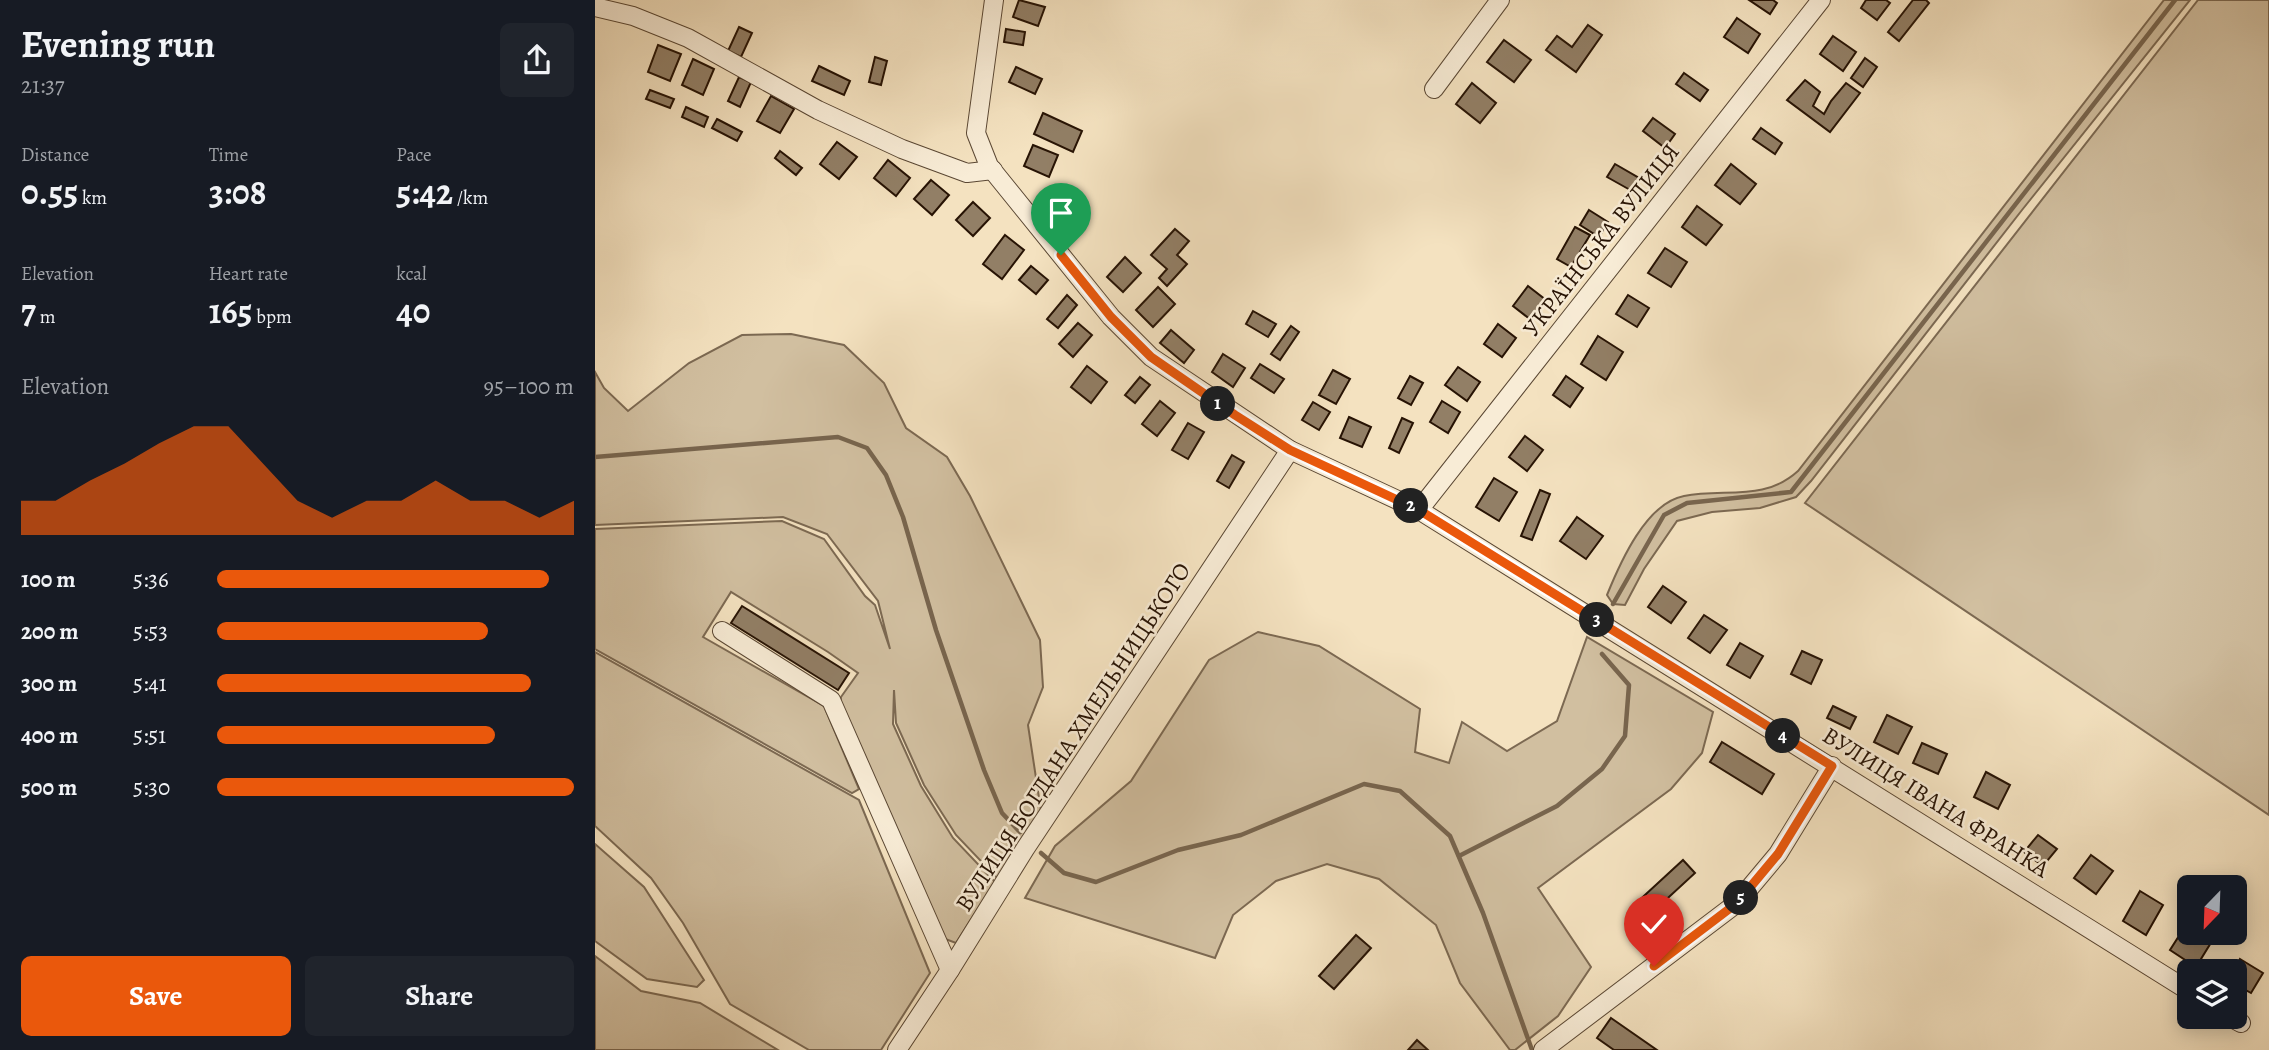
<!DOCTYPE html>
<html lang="en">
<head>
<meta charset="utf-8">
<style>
	body { margin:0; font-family:Alegreya,serif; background:#20242c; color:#f1f3f6; height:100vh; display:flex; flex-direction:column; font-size:26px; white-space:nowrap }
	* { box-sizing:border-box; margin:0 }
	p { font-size:23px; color:#9ea1a6 }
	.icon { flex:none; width:38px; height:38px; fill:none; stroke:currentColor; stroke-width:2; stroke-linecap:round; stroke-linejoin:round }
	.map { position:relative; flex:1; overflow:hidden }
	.sheet { display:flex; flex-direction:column; background:#171b24; width:595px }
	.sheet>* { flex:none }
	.needle { width:46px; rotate:203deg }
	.tools { position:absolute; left:1582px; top:875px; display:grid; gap:14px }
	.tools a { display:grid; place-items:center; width:70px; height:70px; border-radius:10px; background:#171b24; box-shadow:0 4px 18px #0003; font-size:35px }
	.pin { position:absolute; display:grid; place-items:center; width:60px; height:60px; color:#fff; margin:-72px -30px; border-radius:50% 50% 50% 0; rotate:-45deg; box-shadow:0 0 7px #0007 }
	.pin .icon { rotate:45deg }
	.km { position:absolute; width:35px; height:35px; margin:-18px; border-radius:50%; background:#222; color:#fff; font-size:19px; line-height:35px; text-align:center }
	.round { display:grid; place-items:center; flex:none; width:74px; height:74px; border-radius:10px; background:#20242c }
	.summary { display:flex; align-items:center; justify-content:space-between; height:119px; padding:0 21px }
	h1 { font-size:38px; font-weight:600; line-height:52px }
	.metrics { display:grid; grid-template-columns:repeat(3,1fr); gap:10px; height:119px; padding:7px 21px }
	.metrics div { display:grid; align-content:center }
	.metrics b { font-size:35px; font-weight:600 }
	.metrics small { font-size:19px; font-weight:400 }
	.metrics p { font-size:19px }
	.chart { height:196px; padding:14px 21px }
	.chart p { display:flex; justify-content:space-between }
	.chart svg { width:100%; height:126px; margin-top:7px; fill:#ea580c; opacity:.7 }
	.button { display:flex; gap:14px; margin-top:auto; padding:14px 21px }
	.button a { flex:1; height:80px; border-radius:10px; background:#ea580c; color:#fff; font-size:28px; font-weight:600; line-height:80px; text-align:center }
	.button a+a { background:#20242c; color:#f1f3f6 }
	ul { padding:0 21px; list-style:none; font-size:23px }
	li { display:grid; grid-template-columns:112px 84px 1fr; align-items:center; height:52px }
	li i { height:18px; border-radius:9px; background:#ea580c }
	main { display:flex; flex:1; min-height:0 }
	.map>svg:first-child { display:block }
	.green { fill:#d1bfa0; stroke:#7c6952; stroke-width:2 }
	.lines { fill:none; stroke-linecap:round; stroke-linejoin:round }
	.stream { stroke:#78654e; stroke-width:4.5 }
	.building { fill:#927f66; stroke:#271304; stroke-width:2 }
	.minor-casing { stroke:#5a4733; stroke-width:20 }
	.minor { stroke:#f8ecd6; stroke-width:18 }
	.route-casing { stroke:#fff; stroke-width:14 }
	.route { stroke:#ea580c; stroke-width:9 }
	.labels { text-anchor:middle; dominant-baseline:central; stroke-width:5; stroke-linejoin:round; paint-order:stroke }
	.street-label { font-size:24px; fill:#271304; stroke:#f8ecd6 }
</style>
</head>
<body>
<main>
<section class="sheet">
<div class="summary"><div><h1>Evening run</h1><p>21:37</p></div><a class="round"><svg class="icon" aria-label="share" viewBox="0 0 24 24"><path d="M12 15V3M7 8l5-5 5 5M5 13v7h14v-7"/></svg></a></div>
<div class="metrics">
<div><p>Distance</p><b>0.55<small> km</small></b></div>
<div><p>Time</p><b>3:08</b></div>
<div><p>Pace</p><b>5:42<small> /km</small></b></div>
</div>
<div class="metrics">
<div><p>Elevation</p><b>7<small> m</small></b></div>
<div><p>Heart rate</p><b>165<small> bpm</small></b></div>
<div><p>kcal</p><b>40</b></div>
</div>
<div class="chart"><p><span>Elevation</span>95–100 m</p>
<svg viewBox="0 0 160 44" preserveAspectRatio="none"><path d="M0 44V32L10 32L20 25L30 19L40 12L50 6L60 6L70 19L80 32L90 38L100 32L110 32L120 25L130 32L140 32L150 38L160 32V44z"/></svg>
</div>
<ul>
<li><b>100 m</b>5:36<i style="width:93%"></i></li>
<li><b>200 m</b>5:53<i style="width:76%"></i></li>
<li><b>300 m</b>5:41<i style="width:88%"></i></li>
<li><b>400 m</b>5:51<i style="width:78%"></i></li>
<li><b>500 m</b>5:30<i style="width:100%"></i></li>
</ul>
<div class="button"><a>Save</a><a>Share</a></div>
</section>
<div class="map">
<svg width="1674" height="1050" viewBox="0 0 1674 1050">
	<rect width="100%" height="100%" fill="#f4e2c0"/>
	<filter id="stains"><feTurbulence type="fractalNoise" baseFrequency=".00286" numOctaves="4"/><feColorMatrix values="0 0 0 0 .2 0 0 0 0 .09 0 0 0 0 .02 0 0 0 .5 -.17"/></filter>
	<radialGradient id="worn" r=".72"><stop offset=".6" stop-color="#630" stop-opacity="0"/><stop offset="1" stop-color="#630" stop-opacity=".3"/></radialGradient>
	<!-- green -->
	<g class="green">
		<path d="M1569,0h26l-168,210 -211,271 -15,16 -36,11 -48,4 -35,9 -33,48 -19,36 -12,-1 -6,-9c13,-32 39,-92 77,-99 41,-8 80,6 114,-25z"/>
		<path d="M1603,0h71v815l-464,-312z"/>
		<path d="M196,334l53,11 40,38 22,45 41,29 23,39 70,144 3,47 -15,38 13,86 -43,68 -42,-44 -32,-50 -28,-62 -2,-33 -1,34 28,62 32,52 42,44 -39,61 -16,-6 -100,-230 1,-10 17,-24 -30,-21 -97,-60 -28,45 121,69 35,83 -7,4 -257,-144v-120l187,-8 42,18 41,57 10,9 15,44 -12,-48 -51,-67 -44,-17 -188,8v-153l9,16 24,23 61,-48 53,-28z"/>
		<path d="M663,632l61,14 101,63 -5,43 34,11 13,-41 45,29 50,-30 30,-84 126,75 -11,41 -31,36 -133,99 53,79 -33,49 -43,34h-5l-50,-67 -24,-58 -57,-46 -52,-15 -51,17 -43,34 -18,43 -190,-60 30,-52 76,-65 78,-121z"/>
		<path d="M0,652l264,148 71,173 -49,77h-72l-79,-46 -47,-81 -32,-45 -56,-52z"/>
		<path d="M0,844l49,43 60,93 -7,7 -50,-8 -52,-38z"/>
		<path d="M0,956l46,35 59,12 78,47h-183z"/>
	</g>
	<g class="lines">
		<!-- stream -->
		<g class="stream">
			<path d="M0,457l243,-20 29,11 19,27 17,42 33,113 48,140 18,43 18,19"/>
			<path d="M1018,604l51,-89 23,-12 104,-11 384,-492"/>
			<path d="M446,853l23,20 32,9 82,-32 63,-15 123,-51 36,7 50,45 33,77 49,137"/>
			<path d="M864,856l98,-50 45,-37 23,-33 4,-51 -27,-31"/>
		</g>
	</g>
	<!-- building -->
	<g class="building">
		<path d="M424,0l26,7 -7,19 -25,-9z"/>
		<path d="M1154,0h24l4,3 -7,11z"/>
		<path d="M1271,0h20l4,3 -13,17 -16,-12z"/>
		<path d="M1318,0h13l3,3 -30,38 -11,-9z"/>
		<path d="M1142,18l23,16 -12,19 -24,-16z"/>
		<path d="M993,25l14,10 -26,37 -30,-22 11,-14 15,11z"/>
		<path d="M144,27l13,6 -11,24 -13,-6z"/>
		<path d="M411,29l19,3 -2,13 -19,-3z"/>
		<path d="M1238,36l23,16 -13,19 -23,-17z"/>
		<path d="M909,40l27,20 -17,22 -27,-20z"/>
		<path d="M63,45l23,9 -11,27 -22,-9z"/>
		<path d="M280,57l12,4 -6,24 -12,-3z"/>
		<path d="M1270,58l12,9 -14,20 -12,-9z"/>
		<path d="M98,59l21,10 -11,26 -21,-10z"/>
		<path d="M224,66l31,15 -6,14 -32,-14z"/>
		<path d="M421,67l26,12 -7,15 -26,-12z"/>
		<path d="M1089,73l24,17 -8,11 -24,-17z"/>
		<path d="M144,77l12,5 -11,25 -12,-6z"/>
		<path d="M1210,80l15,12 -7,14 11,8 7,-13 15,-18 14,10 -30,39 -43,-32z"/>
		<path d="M877,83l24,20 -16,20 -24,-19z"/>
		<path d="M55,90l24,9 -4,9 -24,-9z"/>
		<path d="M176,96l23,13 -14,24 -23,-12z"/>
		<path d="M91,107l22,10 -4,10 -22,-10z"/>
		<path d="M448,113l39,18 -9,21 -39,-18z"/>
		<path d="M1058,118l22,16 -10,14 -22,-17z"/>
		<path d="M122,119l25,13 -5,9 -25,-13z"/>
		<path d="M1166,128l21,15 -7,11 -22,-15z"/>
		<path d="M242,142l20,15 -18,22 -19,-15z"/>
		<path d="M438,145l25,10 -9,22 -25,-11z"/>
		<path d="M185,151l22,17 -6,7 -21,-17z"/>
		<path d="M293,160l22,18 -14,18 -22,-18z"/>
		<path d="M1020,164l24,14 -7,13 -25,-14z"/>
		<path d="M1136,164l25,20 -16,20 -25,-19z"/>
		<path d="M336,180l18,15 -17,20 -18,-16z"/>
		<path d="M469,198l19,21 -11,10 -19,-21z"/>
		<path d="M378,202l17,16 -17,18 -17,-16z"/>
		<path d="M1102,206l25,19 -16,20 -24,-18z"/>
		<path d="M994,210l19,12 -9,15 -19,-12z"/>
		<path d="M980,227l15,8 -19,32 -14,-8z"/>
		<path d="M580,229l14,12 -12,14 10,9 -20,22 -8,-8 8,-9 -16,-14z"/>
		<path d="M410,235l19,15 -22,29 -19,-15z"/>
		<path d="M1070,248l22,14 -16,25 -23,-14z"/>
		<path d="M530,257l16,16 -18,19 -16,-15z"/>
		<path d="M436,266l17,14 -12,14 -17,-14z"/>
		<path d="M933,286l18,14 -15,20 -18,-14z"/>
		<path d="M563,287l17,17 -22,23 -17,-17z"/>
		<path d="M472,295l10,10 -19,23 -11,-9z"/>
		<path d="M1033,295l21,13 -12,19 -21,-13z"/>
		<path d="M658,311l23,13 -8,13 -22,-13z"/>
		<path d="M483,323l14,12 -19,22 -14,-13z"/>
		<path d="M903,324l18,14 -14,19 -18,-13z"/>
		<path d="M696,326l8,6 -19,28 -9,-6z"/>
		<path d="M576,330l23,20 -10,13 -24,-20z"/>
		<path d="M1003,336l25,16 -17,28 -25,-16z"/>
		<path d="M628,354l22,14 -12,19 -21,-15z"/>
		<path d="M665,364l24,15 -10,14 -23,-15z"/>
		<path d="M492,366l20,16 -16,21 -20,-16z"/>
		<path d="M863,367l22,15 -13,19 -22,-16z"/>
		<path d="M738,370l17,9 -14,25 -17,-9z"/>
		<path d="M815,376l13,7 -12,22 -13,-7z"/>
		<path d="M971,376l17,12 -13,19 -17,-12z"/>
		<path d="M545,377l10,8 -15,18 -10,-8z"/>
		<path d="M565,401l15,12 -18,23 -15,-12z"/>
		<path d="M847,401l18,11 -12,21 -18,-11z"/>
		<path d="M718,402l17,10 -11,18 -17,-10z"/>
		<path d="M754,417l22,10 -9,20 -22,-9z"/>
		<path d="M807,418l11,5 -14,30 -10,-5z"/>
		<path d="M593,423l16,9 -16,27 -16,-9z"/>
		<path d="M930,436l18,14 -16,21 -18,-14z"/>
		<path d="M637,455l12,7 -15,26 -12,-7z"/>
		<path d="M899,478l23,14 -18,29 -23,-14z"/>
		<path d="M945,490l10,4 -18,46 -11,-4z"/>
		<path d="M982,517l26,19 -17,23 -26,-18z"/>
		<path d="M1068,586l23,16 -15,21 -23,-16z"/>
		<path d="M147,606l107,67 -11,17 -107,-67z"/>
		<path d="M1109,615l23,15 -17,23 -22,-15z"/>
		<path d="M1145,643l23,13 -13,22 -23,-13z"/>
		<path d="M1207,651l20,9 -11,24 -20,-10z"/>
		<path d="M1238,706l23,11 -6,12 -23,-11z"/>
		<path d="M1292,715l25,12 -14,27 -24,-12z"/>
		<path d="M1127,742l52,32 -12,20 -52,-32z"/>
		<path d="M1327,743l25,11 -9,20 -25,-11z"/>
		<path d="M1391,772l24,13 -12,24 -24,-12z"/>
		<path d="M1443,835l19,14 -14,17 -19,-14z"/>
		<path d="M1496,855l22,16 -17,23 -22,-16z"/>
		<path d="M1088,860l12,13 -50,46 -12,-13z"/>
		<path d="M1545,891l23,14 -17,30 -23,-14z"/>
		<path d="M1591,925l3,2v6h10l13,8 -16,26 -26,-17z"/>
		<path d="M761,935l15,13 -37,41 -15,-13z"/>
		<path d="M1645,959l23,14 -12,20 -16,-9 -2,-13z"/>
		<path d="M1016,1018l46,32h-43l-17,-12z"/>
		<path d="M822,1040l11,10h-20z"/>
	</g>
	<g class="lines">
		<defs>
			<g id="minor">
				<path d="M399,0l-18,133 13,33 122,151 40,40 139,93 129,60 770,481"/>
				<path d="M0,7l38,9 55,22 130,72 84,39 65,24 26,-3"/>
				<path d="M839,89l66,-89"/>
				<path d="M824,510l402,-510"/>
				<path d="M127,631l109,69 119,270"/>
				<path d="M1635,1017l11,6"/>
				<path d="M302,1050l53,-80 75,-121 265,-399"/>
				<path d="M948,1050l194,-147 41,-49 54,-88"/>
			</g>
		</defs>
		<!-- minor casing -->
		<use href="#minor" class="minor-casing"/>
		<!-- minor -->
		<use href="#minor" class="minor"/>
	</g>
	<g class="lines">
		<defs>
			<path id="route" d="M466,255l50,62 40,40 84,58 55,35 129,60 413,256 -54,88 -41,49 -83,63"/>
		</defs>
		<!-- route casing -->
		<use href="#route" class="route-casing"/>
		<!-- route -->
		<use href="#route" class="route"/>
	</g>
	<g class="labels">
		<!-- street labels -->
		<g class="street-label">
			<text transform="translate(1006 240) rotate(-52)">УКРАЇНСЬКА ВУЛИЦЯ</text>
			<text transform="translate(478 737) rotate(-57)">ВУЛИЦЯ БОГДАНА ХМЕЛЬНИЦЬКОГО</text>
			<text transform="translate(1341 802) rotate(32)">ВУЛИЦЯ ІВАНА ФРАНКА</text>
		</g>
	</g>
	<rect width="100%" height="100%" filter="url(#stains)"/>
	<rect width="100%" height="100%" fill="url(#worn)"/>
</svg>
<div class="tools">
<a><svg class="needle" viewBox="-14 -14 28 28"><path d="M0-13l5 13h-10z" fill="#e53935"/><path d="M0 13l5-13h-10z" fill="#9ea1a6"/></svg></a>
<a><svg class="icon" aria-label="layers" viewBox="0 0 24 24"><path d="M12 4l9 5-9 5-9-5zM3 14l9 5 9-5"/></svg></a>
</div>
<div class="pin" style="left:466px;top:255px;background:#1e9e55"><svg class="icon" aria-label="arrive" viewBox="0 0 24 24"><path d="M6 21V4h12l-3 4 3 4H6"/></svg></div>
<div class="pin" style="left:1059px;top:966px;background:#d93025"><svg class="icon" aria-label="check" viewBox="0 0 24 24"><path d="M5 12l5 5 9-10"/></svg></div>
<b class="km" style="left:623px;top:404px">1</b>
<b class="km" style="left:816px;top:506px">2</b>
<b class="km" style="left:1002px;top:620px">3</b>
<b class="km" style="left:1188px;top:736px">4</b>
<b class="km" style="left:1146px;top:898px">5</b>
</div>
</main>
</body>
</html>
